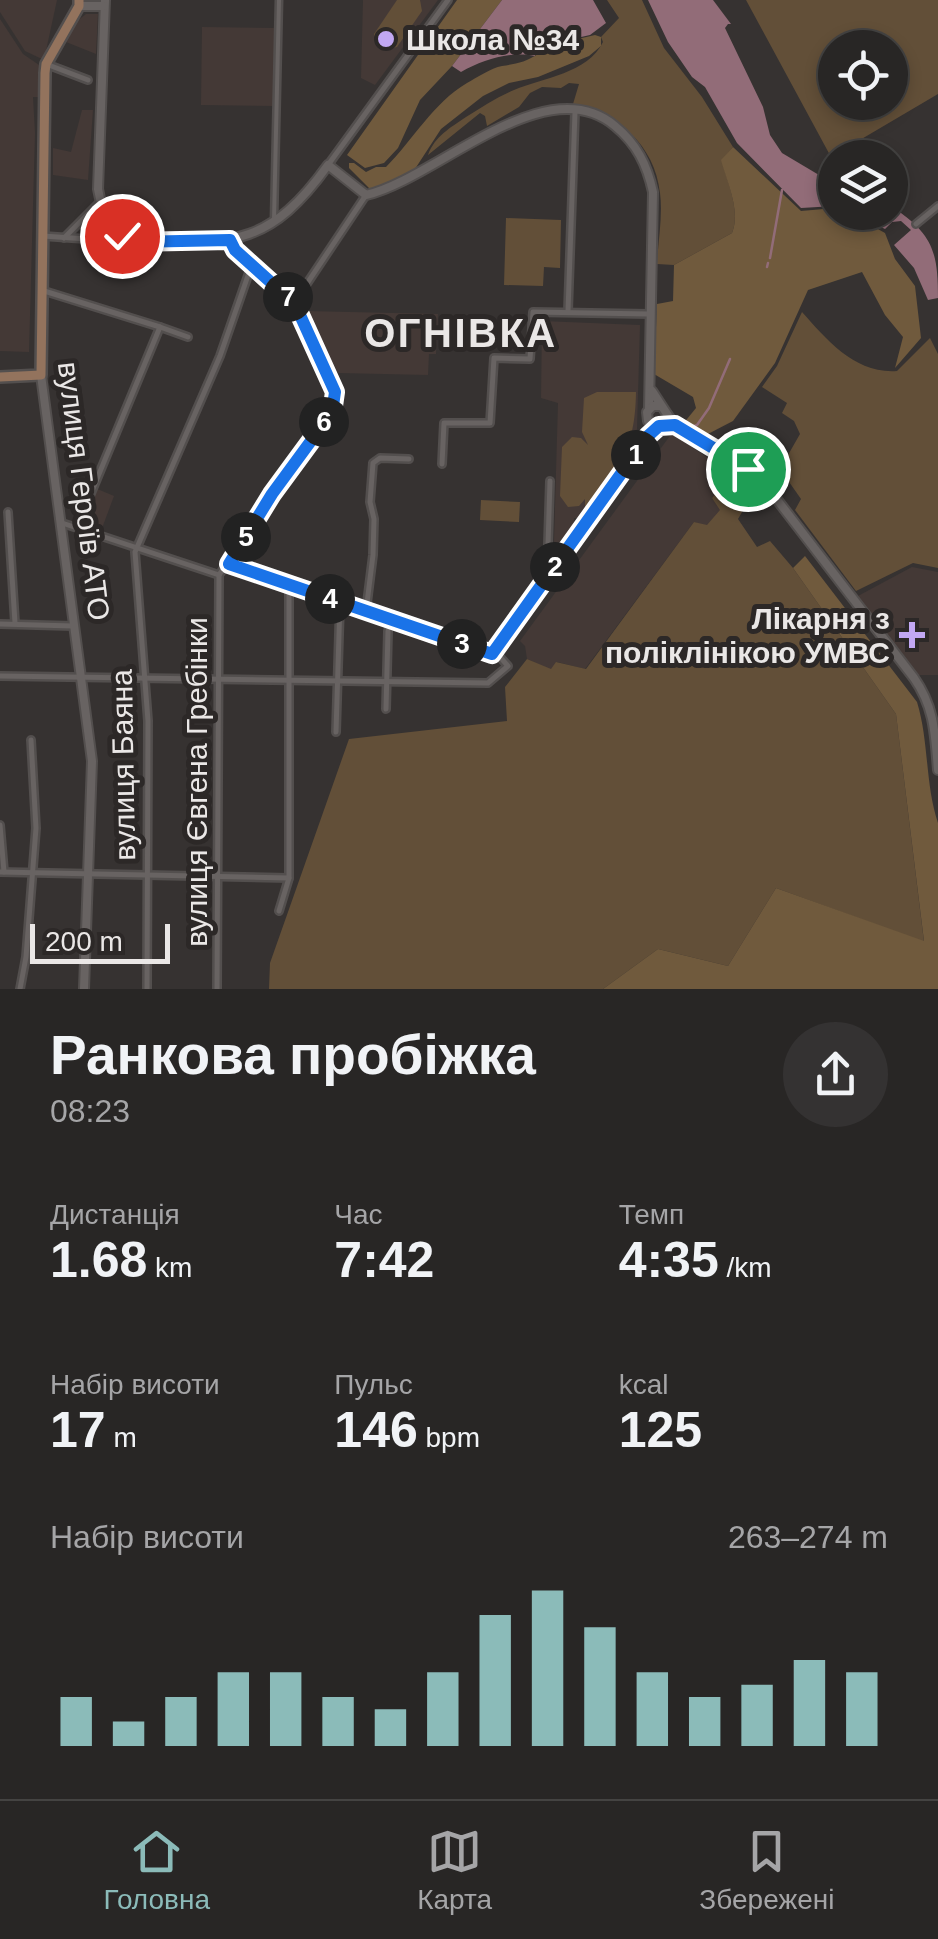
<!DOCTYPE html>
<html lang="uk">
<head>
<meta charset="utf-8">
<style>
	body { margin:0; font-family:Arial,sans-serif; background:#343232; color:#f1f3f6; height:100vh; display:flex; flex-direction:column; font-size:38px; white-space:nowrap }
	* { box-sizing:border-box; margin:0 }
	p { font-size:32px; color:#a5a5a7 }
	.icon { flex:none; width:55px; height:55px; fill:none; stroke:currentColor; stroke-width:2; stroke-linecap:round; stroke-linejoin:round }
	.map { position:relative; height:989px; overflow:hidden }
	.panel { display:flex; flex-direction:column; background:#282625; flex:1 }
	.panel>* { flex:none }
	.controls { position:absolute; left:818px; top:30px; display:grid; gap:20px }
	.controls a { display:grid; place-items:center; width:90px; height:90px; border-radius:50%; background:#282625; box-shadow:0 5px 15px #0003,0 0 0 2px #444342; font-size:50px }
	.scale { position:absolute; left:30px; bottom:25px; width:140px; box-sizing:border-box; padding-left:10px; border:5px solid #eae7e6; border-top:0; font-size:28px; line-height:35px; white-space:nowrap; color:#eae7e6; -webkit-text-stroke:8px #2c2827; paint-order:stroke }
	.pin { position:absolute; display:grid; place-items:center; width:85px; height:85px; color:#fff; margin:-42px; border:5px solid #fff; border-radius:50%; box-shadow:0 2px 10px #0007 }
	.km { position:absolute; width:50px; height:50px; margin:-25px; border-radius:50%; background:#222; color:#fff; font-size:28px; line-height:50px; text-align:center }
	.round { display:grid; place-items:center; flex:none; width:105px; height:105px; border-radius:52px; background:#343232 }
	.overview { display:flex; align-items:center; justify-content:space-between; height:170px; padding:0 50px }
	h1 { font-size:55px; font-weight:700; line-height:75px }
	.figures { display:grid; grid-template-columns:repeat(3,1fr); gap:15px; height:170px; padding:10px 50px }
	.figures div { display:grid; align-content:center }
	.figures b { font-size:50px; font-weight:700 }
	.figures small { font-size:28px; font-weight:400 }
	.figures p { font-size:28px }
	.chart { height:280px; padding:20px 50px }
	.chart p { display:flex; justify-content:space-between }
	.chart svg { width:100%; height:180px; margin-top:10px; stroke:#8bbbb9; stroke-width:6 }
	.tabs { display:flex; justify-content:space-around; align-items:center; height:140px; border-top:2px solid #444342; background:#282625; font-size:28px; color:#a5a5a7 }
	.tabs a { display:grid; justify-items:center; gap:5px }
	.tabs .active { color:#8bbbb9 }
	.map>svg:first-child { display:block }
	.built { fill:#443936 }
	.green { fill:#624f38; fill-rule:evenodd }
	.forest { fill:#705a3d }
	.water { fill:#926c78 }
	.lines { fill:none; stroke-linecap:round; stroke-linejoin:round }
	.stream { stroke:#926c78; stroke-width:2.5 }
	.pedestrian-casing { stroke:#534f4e; stroke-width:9 }
	.minor-casing { stroke:#534f4e; stroke-width:10 }
	.tertiary-casing { stroke:#534f4e; stroke-width:12 }
	.secondary-casing { stroke:#534f4e; stroke-width:14 }
	.pedestrian { stroke:#686362; stroke-width:4 }
	.minor { stroke:#686362; stroke-width:5 }
	.tertiary { stroke:#686362; stroke-width:8 }
	.secondary { stroke:#93735d; stroke-width:9 }
	.route-casing { stroke:#fff; stroke-width:20 }
	.route { stroke:#1a73e8; stroke-width:12 }
	.poi-dot { fill:#c2a8f3; stroke:#2c2827; stroke-width:4 }
	.labels { text-anchor:middle; dominant-baseline:central; stroke-width:10; stroke-linejoin:round; paint-order:stroke }
	.poi-label { font-size:30px; font-weight:bold; fill:#eae7e6; stroke:#2c2827; text-anchor:start }
	.street-label { font-size:30px; fill:#eae7e6; stroke:#2c2827 }
	.district-label { font-size:40px; font-weight:bold; letter-spacing:2.5px; fill:#eae7e6; stroke:#2c2827 }
</style>
</head>
<body>
<div class="map">
<svg width="938" height="989" viewBox="0 0 938 989">
	<rect width="100%" height="100%" fill="#363231"/>
	<!-- built -->
	<g class="built">
		<path d="M0,0h57l-13,60 -19,-9 -25,-39z"/>
		<path d="M363,0h75l-63,85 -14,-7z"/>
		<path d="M86,14h12l-2,40 -30,-12 6,-17z"/>
		<path d="M0,19l23,35 19,13v30h-9l2,36 -6,219 -29,-1z"/>
		<path d="M202,27l73,1 -1,78 -73,-1z"/>
		<path d="M82,110h11l-5,70 -35,-5v-27l18,4z"/>
		<path d="M306,311l132,3 -2,40h-7l-1,21 -90,-2z"/>
		<path d="M542,321l98,4 -3,104 -11,27 -45,62h-7l-1,17 -8,11 -10,-1 -1,-4 4,-138 -17,-5z"/>
		<path d="M672,433l60,42 -20,23 9,12 -14,16 -13,-4 -109,147 -28,-7 -6,8 -24,-11 -2,-13 -5,-5z"/>
		<path d="M95,488l19,8 -13,35 -21,-8z"/>
		<path d="M912,567l26,5v103h-24l-56,-79z"/>
	</g>
	<!-- green -->
	<g class="green">
		<path d="M397,0h23l2,11 -25,36 -12,3 -9,-7 -2,-9z"/>
		<path d="M607,0h35l22,48 38,49 31,50 -11,13c5,22 19,51 10,73l-58,32 -17,-1c1,-23 6,-48 3,-71 -5,-48 -43,-80 -87,-89l6,-20 -10,-1 -8,5 -19,-1 -12,6 -11,14 -32,19 -2,-10 -5,-3 -52,42c7,-19 22,-27 38,-38 16,-10 31,-20 48,-27 29,-12 74,-17 89,-48l-2,-5 18,-19z"/>
		<path d="M746,0h192v94l-107,63zM835,48h55v54h-55z"/>
		<path d="M506,218l55,2 -1,48 -16,-1 -1,19 -39,-1z"/>
		<path d="M802,312c25,28 53,62 95,59l33,-33 8,16v214l-25,-5 -57,28 -61,-81 6,-11 -21,-30 20,-35 -6,-13 -12,-8 5,-10 -25,-16 15,-21z"/>
		<path d="M597,392h39c-1,60 -17,71 -51,117v-10l-6,7 -11,1 -8,-11 2,-49 10,-10 9,1 7,7 -6,-13 2,-34z"/>
		<path d="M732,475l10,2 13,13 -17,29 19,28 13,-6 23,27 103,146 28,228 -148,-54 -48,78 -70,-17 -55,40h-334l1,-26 79,-224 158,-18 -2,-34 22,-28 24,10 5,-7 30,7 108,-147 13,3 13,-15 -8,-12z"/>
		<path d="M481,500l39,2 -1,20 -39,-2z"/>
	</g>
	<!-- forest -->
	<g class="forest">
		<path d="M457,0h45l-50,66 -32,34 -22,48 -14,15 -19,5 -18,-13z"/>
		<path d="M595,35l6,2v9l-12,10 -51,21 -29,6 -26,13 -42,33 -26,40 -40,20 -6,-1 -20,-20v-5h5l12,9 10,-5h10c27,-27 47,-64 81,-84 9,-5 24,-15 35,-17 14,-2 24,-4 36,-12l-4,-5z"/>
		<path d="M733,147l68,64 34,-3v4l14,1 36,20 10,26 20,27 6,52 -26,30 8,-31 -18,-22 -23,-43 -54,18 -33,73 -42,58 -27,14 -23,-11 13,-16 -3,-11 -39,-23 3,-70 16,-3 1,-36 58,-32c9,-22 -5,-51 -11,-73z"/>
		<path d="M805,556l112,146c12,39 8,82 21,121v166h-335l55,-40 70,17 48,-78 148,53 -28,-227 -103,-146z"/>
	</g>
	<!-- water -->
	<g class="water">
		<path d="M502,0h91l13,23 -16,12 -57,13 2,8c-25,-5 -51,3 -74,16l-9,-6z"/>
		<path d="M648,0h65l18,24h-3l-3,4 38,79 7,28 12,18 37,22v4l16,7v20l-34,2 -64,-65 -32,-56 -13,-10 -24,-35z"/>
		<path d="M890,205c42,29 48,44 48,93l-10,2 -14,-32 -20,-23 17,-15 -10,-9 -9,1 -7,7 -32,-16 37,-1z"/>
	</g>
	<g class="lines">
		<!-- stream -->
		<g class="stream">
			<path d="M770,258l12,-68"/>
			<path d="M767,267l1,-4"/>
			<path d="M691,427l6,-2 12,-17 21,-49"/>
			<path d="M641,462l18,-27 12,-3"/>
		</g>
		<defs>
			<path id="pedestrian" d="M274,220l5,-220"/>
			<g id="minor">
				<path d="M46,64l42,16"/>
				<path d="M328,165l120,-165"/>
				<path d="M916,224l22,-18"/>
				<path d="M43,236l87,6"/>
				<path d="M64,238l36,-36"/>
				<path d="M41,290l119,37 -83,200"/>
				<path d="M294,303l72,-108"/>
				<path d="M568,311l7,-199"/>
				<path d="M160,327l28,10"/>
				<path d="M442,464l2,-41h46l4,-65 36,1 3,-47 116,2"/>
				<path d="M550,481l-2,64 2,7 12,5"/>
				<path d="M8,512l7,111"/>
				<path d="M62,523l157,52"/>
				<path d="M219,575l100,-145 14,-24 2,-14 -40,-88 -60,-54 -5,-9"/>
				<path d="M366,611l7,-56 1,-36 -4,-17 3,-39 7,-5 29,1"/>
				<path d="M0,624l73,2"/>
				<path d="M491,654l166,-227"/>
				<path d="M0,676l488,7 20,-17 -8,-9 -271,-93"/>
				<path d="M386,709l2,-78"/>
				<path d="M336,732l4,-130"/>
				<path d="M0,825l4,47"/>
				<path d="M0,872l289,6"/>
				<path d="M279,911l10,-33v-293"/>
				<path d="M20,989l6,-32 10,-129 -5,-88"/>
				<path d="M147,989l1,-268 -13,-169 85,-196 32,-92"/>
				<path d="M217,989l2,-414"/>
			</g>
			<g id="tertiary">
				<path d="M105,0l-7,189c4,24 14,40 35,53 96,1 134,8 195,-77l38,30c70,-16 179,-128 249,-69 22,18 32,39 38,66l-4,217"/>
				<path d="M79,6h25"/>
				<path d="M41,375l51,386 -8,228"/>
				<path d="M652,391l15,23 -2,9 -10,3 -7,-5 -1,-9 6,-6h7"/>
				<path d="M667,414l8,11 67,38 23,21 149,194c21,30 21,57 24,92"/>
			</g>
			<path id="secondary" d="M0,377l41,-2 4,-302 1,-9 33,-58v-6"/>
		</defs>
		<!-- pedestrian casing -->
		<use href="#pedestrian" class="pedestrian-casing"/>
		<!-- minor casing -->
		<use href="#minor" class="minor-casing"/>
		<!-- tertiary casing -->
		<use href="#tertiary" class="tertiary-casing"/>
		<!-- secondary casing -->
		<use href="#secondary" class="secondary-casing"/>
		<!-- pedestrian -->
		<use href="#pedestrian" class="pedestrian"/>
		<!-- minor -->
		<use href="#minor" class="minor"/>
		<!-- tertiary -->
		<use href="#tertiary" class="tertiary"/>
		<!-- secondary -->
		<use href="#secondary" class="secondary"/>
	</g>
	<g class="lines">
		<defs>
			<path id="route" d="M122,236l10,6 98,-2 5,10 60,54 40,88 -2,14 -14,24 -47,64 -43,70 263,90 156,-218 11,-10 16,-1 73,44"/>
		</defs>
		<!-- route casing -->
		<use href="#route" class="route-casing"/>
		<!-- route -->
		<use href="#route" class="route"/>
	</g>
	<!-- markers -->
	<g class="poi-dot">
		<circle cx="386" cy="39" r="10"/>
		<path d="M907 620h10v10h10v10h-10v10h-10v-10h-10v-10h10z"/>
	</g>
	<g class="labels">
		<!-- poi labels -->
		<g class="poi-label">
			<text x="406" y="39">Школа №34</text>
			<text x="890" y="618" text-anchor="end">Лікарня з<tspan x="890" dy="34">поліклінікою УМВС</tspan></text>
		</g>
		<!-- street labels -->
		<g class="street-label">
			<text transform="translate(84 491) rotate(83)">вулиця Героїв АТО</text>
			<text transform="translate(123 765) rotate(-91)">вулиця Баяна</text>
			<text transform="translate(196 782) rotate(-90)">вулиця Євгена Гребінки</text>
		</g>
		<!-- district labels -->
		<g class="district-label">
			<text x="461" y="333">ОГНІВКА</text>
		</g>
	</g>
</svg>
<div class="controls">
<a><svg class="icon" aria-label="locate" viewBox="0 0 24 24"><circle cx="12" cy="12" r="6"/><path d="M12 2v4M12 18v4M2 12h4M18 12h4"/></svg></a>
<a><svg class="icon" aria-label="layers" viewBox="0 0 24 24"><path d="M12 4l9 5-9 5-9-5zM3 14l9 5 9-5"/></svg></a>
</div>
<div class="scale">200 m</div>
<div class="pin" style="left:748px;top:469px;background:#1e9e55"><svg class="icon" aria-label="arrive" viewBox="0 0 24 24"><path d="M6 21V4h12l-3 4 3 4H6"/></svg></div>
<div class="pin" style="left:122px;top:236px;background:#d93025"><svg class="icon" aria-label="check" viewBox="0 0 24 24"><path d="M5 12l5 5 9-10"/></svg></div>
<b class="km" style="left:636px;top:455px">1</b>
<b class="km" style="left:555px;top:567px">2</b>
<b class="km" style="left:462px;top:644px">3</b>
<b class="km" style="left:330px;top:599px">4</b>
<b class="km" style="left:246px;top:537px">5</b>
<b class="km" style="left:324px;top:422px">6</b>
<b class="km" style="left:288px;top:297px">7</b>
</div>
<section class="panel">
<div class="overview"><div><h1>Ранкова пробіжка</h1><p>08:23</p></div><a class="round"><svg class="icon" aria-label="share" viewBox="0 0 24 24"><path d="M12 15V3M7 8l5-5 5 5M5 13v7h14v-7"/></svg></a></div>
<div class="figures">
<div><p>Дистанція</p><b>1.68<small> km</small></b></div>
<div><p>Час</p><b>7:42</b></div>
<div><p>Темп</p><b>4:35<small> /km</small></b></div>
</div>
<div class="figures">
<div><p>Набір висоти</p><b>17<small> m</small></b></div>
<div><p>Пульс</p><b>146<small> bpm</small></b></div>
<div><p>kcal</p><b>125</b></div>
</div>
<div class="chart"><p><span>Набір висоти</span>263–274 m</p>
<svg viewBox="0 0 160 44" preserveAspectRatio="none"><path d="M5 44V32M15 44V38M25 44V32M35 44V26M45 44V26M55 44V32M65 44V35M75 44V26M85 44V12M95 44V6M105 44V15M115 44V26M125 44V32M135 44V29M145 44V23M155 44V26"/></svg>
</div>
</section>
<nav class="tabs">
<a class="active"><svg class="icon" aria-label="home" viewBox="0 0 24 24"><path d="M3 11l9-7 9 7M6 9v11h12V9"/></svg>Головна</a>
<a><svg class="icon" aria-label="map" viewBox="0 0 24 24"><path d="M3 6l6-2 6 2 6-2v14l-6 2-6-2-6 2zM9 4v14M15 6v14"/></svg>Карта</a>
<a><svg class="icon" aria-label="saved" viewBox="0 0 24 24"><path d="M7 4h10v16l-5-4-5 4z"/></svg>Збережені</a>
</nav>
</body>
</html>
